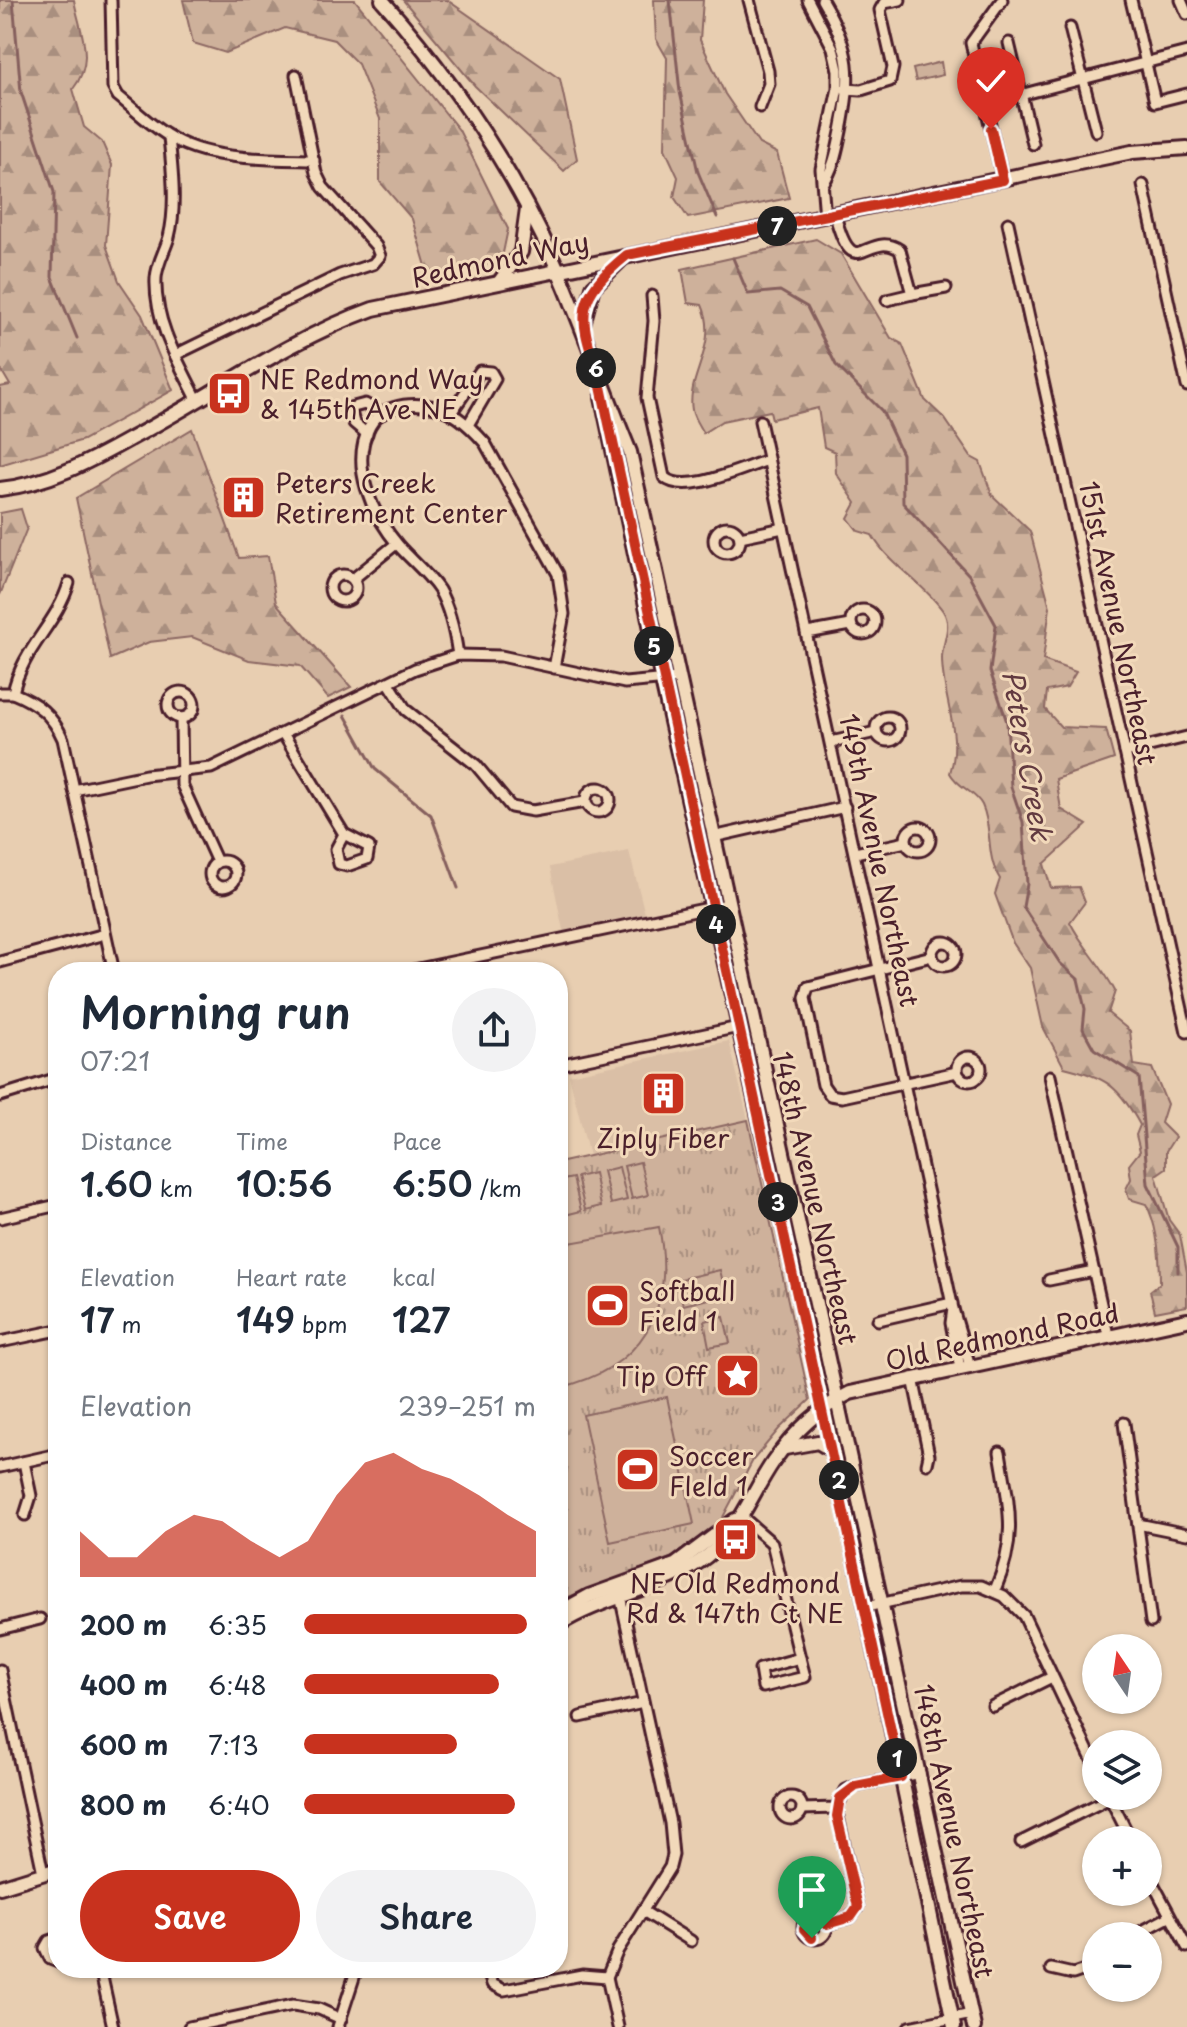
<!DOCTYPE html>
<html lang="en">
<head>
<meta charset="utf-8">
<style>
	body { margin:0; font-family:"Playpen Sans",sans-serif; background:#f2f2f3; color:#1f2937; height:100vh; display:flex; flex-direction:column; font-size:30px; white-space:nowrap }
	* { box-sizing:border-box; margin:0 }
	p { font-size:26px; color:#747a83 }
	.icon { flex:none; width:44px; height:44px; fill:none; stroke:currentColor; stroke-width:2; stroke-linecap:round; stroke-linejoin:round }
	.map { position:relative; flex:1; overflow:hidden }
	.details { position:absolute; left:48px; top:962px; width:520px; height:1016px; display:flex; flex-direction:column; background:#fff; border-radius:32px; box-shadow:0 2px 6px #0004 }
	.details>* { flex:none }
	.needle { width:52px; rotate:347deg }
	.buttons { position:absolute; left:1082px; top:1634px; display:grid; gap:16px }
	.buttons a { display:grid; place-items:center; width:80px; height:80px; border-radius:50%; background:#fff; box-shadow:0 2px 6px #0004; font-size:40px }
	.pin { position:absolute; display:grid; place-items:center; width:68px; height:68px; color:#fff; margin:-82px -34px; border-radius:50% 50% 50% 0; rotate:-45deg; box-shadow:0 0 8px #0007 }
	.pin .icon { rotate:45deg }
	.km { position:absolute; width:40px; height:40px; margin:-20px; border-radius:50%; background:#222; color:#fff; font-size:22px; line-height:40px; text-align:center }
	.round { display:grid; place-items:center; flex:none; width:84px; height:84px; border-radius:42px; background:#f2f2f3 }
	.headline { display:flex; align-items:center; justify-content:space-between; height:136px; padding:0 32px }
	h1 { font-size:44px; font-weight:600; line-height:60px }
	.metrics { display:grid; grid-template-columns:repeat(3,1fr); gap:12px; height:136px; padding:8px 32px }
	.metrics div { display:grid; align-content:center }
	.metrics b { font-size:34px; font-weight:600 }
	.metrics small { font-size:22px; font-weight:400 }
	.metrics p { font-size:22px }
	.chart { height:224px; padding:16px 32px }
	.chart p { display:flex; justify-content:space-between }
	.chart svg { width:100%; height:144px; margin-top:8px; fill:#c8321e; opacity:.7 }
	.cta { display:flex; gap:16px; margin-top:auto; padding:16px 32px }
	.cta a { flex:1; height:92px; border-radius:48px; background:#c8321e; color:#fff; font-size:32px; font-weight:600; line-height:92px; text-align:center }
	.cta a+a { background:#f2f2f3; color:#1f2937 }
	ul { padding:0 32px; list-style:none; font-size:26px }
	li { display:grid; grid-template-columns:128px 96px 1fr; align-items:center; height:60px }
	li i { height:20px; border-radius:10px; background:#c8321e }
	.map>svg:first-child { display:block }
	.built { fill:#dabfa6 }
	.grass { fill:url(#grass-tufts); stroke:#8c6863; stroke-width:2 }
	.forest { fill:url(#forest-firs); stroke:#8c6863; stroke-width:2 }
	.pitch { fill:#ceb19b; stroke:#8c6863; stroke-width:2 }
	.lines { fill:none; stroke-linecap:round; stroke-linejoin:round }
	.stream { stroke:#855f5d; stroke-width:3 }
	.minor-casing { stroke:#4a1f2b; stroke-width:15 }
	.major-casing { stroke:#4a1f2b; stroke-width:18 }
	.minor { stroke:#f2d9ba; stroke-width:9 }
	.major { stroke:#f2d9ba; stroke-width:12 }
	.route-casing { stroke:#fff; stroke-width:16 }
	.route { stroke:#c8321e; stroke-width:10 }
	.labels { text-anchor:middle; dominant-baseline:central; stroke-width:6; stroke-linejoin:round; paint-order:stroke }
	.street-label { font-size:26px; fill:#4a1f2b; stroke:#f2d9ba }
	.poi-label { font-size:26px; fill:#4a1f2b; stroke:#f2d9ba; text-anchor:start }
	.water-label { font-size:28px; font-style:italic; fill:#623a40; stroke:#f2d9ba }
</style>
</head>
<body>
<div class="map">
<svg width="1187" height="2027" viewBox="0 0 1187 2027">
	<defs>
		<pattern id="grass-tufts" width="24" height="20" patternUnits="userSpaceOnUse" patternTransform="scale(2)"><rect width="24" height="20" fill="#ceb19b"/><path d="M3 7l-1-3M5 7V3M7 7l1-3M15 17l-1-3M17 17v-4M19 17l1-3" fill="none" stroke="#a98f7f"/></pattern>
		<pattern id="forest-firs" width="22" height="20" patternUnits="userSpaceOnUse" patternTransform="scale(2)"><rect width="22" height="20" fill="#ceb19b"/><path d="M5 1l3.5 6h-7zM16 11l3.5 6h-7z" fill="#a98f7f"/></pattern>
	</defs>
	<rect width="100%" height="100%" fill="#e8ceb1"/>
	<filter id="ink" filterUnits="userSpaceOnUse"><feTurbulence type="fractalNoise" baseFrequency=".0125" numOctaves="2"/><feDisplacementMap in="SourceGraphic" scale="16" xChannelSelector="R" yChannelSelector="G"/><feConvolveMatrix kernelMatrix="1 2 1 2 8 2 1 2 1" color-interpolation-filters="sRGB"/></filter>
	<g filter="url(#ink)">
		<!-- built -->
		<g class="built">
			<path d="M629,851l17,67 -82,17 -14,-68z"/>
			<path d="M729,1041l19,79 -159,36 -20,-81z"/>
		</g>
		<!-- grass -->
		<path class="grass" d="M748,1120l62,280 -31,29 -26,31 -32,61 -30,29 -133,51v-438z"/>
		<!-- forest -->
		<g class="forest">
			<path d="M0,0h74c6,33 22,60 -1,89l11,38 18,15 10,23 -6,80 13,36 23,34 31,75 -90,50 -83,25v-78l10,-2 -10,-17z"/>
			<path d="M183,0h172l104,130 49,99 -5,24 -20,13 -54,10 -17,-57 -32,-37v-63l-22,-55 -24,-24 -49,-12 -59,25 -33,-10z"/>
			<path d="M403,0h44l113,79 17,80 -13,12 -89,-85z"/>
			<path d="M654,0h49l-3,40 25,54 34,50 18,9 12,45 -101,20 -14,-21 4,-20 -13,-28 2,-91 -11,-19z"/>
			<path d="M816,239l25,15 50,84 11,6 23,56 20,19 26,38 9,5 12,33 38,36 20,76 -7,53 33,12 -9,15 -20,4 -2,18 16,18 45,2 8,30 -58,20 5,30 26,16 -43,39 7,24 28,-1 6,15 -15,20c13,26 32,43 45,69l-7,22 22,18 4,34 18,3 15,36 -6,19 14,14 -9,14v17l-10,7 13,45 11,15 7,37v34l-32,6 -5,-21 10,-8c0,-26 -2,-57 -14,-79l-17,-5 -3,-10 5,-10 -2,-14 11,-14 -4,-16 4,-10c-21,-39 -34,-48 -76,-58l-21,-40 -13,-59 -17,-25 -18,-49 5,-15c-15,-24 -7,-50 -18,-74 -7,-14 -24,-17 -32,-32 13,-38 -8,-75 -8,-115 0,-17 11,-31 1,-47 -20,-29 -54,-46 -71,-76l-14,-4 -10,-13 8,-15 -20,-30 -1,-21 -11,-5 -6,-39 -46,11 -2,-8 -48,10 -19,12c-3,-6 -10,-15 -11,-23 -6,-33 28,-66 10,-105l-14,-2 -6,-34z"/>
			<path d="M192,429l47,129 29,-2 8,47 75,84 -23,11 -28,-32 -51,-6 -57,-23 -43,5 -39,17 -34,-161z"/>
			<path d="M21,509l6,19 -27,67v-82z"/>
		</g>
		<!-- pitch -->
		<g class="pitch">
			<path d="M941,62l2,13 -27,6 -3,-12z"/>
			<path d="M640,1162l8,33 -16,4 -8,-33z"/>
			<path d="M619,1167l8,33 -16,4 -8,-33z"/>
			<path d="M594,1173l7,33 -16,4 -8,-33z"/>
			<path d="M573,1178l8,33 -16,4 -7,-34z"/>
			<path d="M659,1227c17,83 -17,142 -101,161v-143z"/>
			<path d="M720,1270l6,25 -43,10 -6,-25z"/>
			<path d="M724,1317l6,26 -21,4 -5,-26z"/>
			<path d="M667,1397l27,127 -84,18 -27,-127z"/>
		</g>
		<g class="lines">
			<!-- stream -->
			<g class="stream">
				<path d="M13,0l8,92 33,100 -2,85 25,61"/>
				<path d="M670,0l10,92 18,80 19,45"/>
				<path d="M733,258l15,36 32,-3 27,16 29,58 46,46 20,43 1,49 66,72 27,50 -6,46 17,51 4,65 12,35 4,62 -4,23 37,56 18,16 7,30 -2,20 11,20 45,28 9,107 30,63v25"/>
				<path d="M345,715l30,54 56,46 27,73"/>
			</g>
			<defs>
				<g id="minor">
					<path d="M111,0l2,87 5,9c16,13 31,28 49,39 38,26 102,24 147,25"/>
					<path d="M749,0l19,71 1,13 -9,23"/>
					<path d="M808,0l25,48 5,22v18l-17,81 4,48"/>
					<path d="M822,0c30,51 30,75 19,131 -4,19 -7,37 -18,53"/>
					<path d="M1002,0l-31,43 32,137"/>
					<path d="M1131,0l24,102 32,-8"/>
					<path d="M1181,0l6,14"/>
					<path d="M1070,28l26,103"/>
					<path d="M1009,43l24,101"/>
					<path d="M845,89l16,1 29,-9 3,-14 -13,-57 4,-7 16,-3"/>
					<path d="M985,104l202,-52"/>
					<path d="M169,137c3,32 8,69 0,100 -4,14 -12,26 -13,41 -2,44 23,85 42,123"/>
					<path d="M1143,185l44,201"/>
					<path d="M835,215c19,73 32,13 65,35l12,44 34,-6"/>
					<path d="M1008,223l179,809"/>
					<path d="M652,296l2,25 -7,77 17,79c20,19 79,-9 104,-17"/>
					<path d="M887,300l25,-6"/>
					<path d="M175,355l165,-80 33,-11 7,-8 -4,-10 -53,-59 -7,-14 -20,-98"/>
					<path d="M451,413l29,-42 11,1 4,7 -27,46"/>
					<path d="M760,421l193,888 17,57"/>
					<path d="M367,434l-13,-11 -4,-15 15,-4 17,10"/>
					<circle cx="727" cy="540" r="13"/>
					<path d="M740,537l43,-9"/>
					<circle cx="343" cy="588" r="13"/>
					<path d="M353,579l43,-35"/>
					<circle cx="863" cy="622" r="12"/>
					<path d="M807,633l44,-8"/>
					<path d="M458,655c-3,-21 -8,-46 -19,-65 -11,-17 -28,-30 -41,-45 -26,-31 -49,-80 -28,-119 10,-19 35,-23 54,-21 26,2 44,19 61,38l73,131 6,40 -10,54"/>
					<path d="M389,683l17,27 70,55 35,42 22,4 52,-9"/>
					<circle cx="181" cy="705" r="13"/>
					<path d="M0,693h13c9,-44 44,-69 56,-110"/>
					<path d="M13,693c24,10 39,21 50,46l51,233"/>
					<circle cx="888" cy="729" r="12"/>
					<path d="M181,718l1,67 35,77"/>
					<path d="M284,735l60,99 25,13 -2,12 -20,7 -8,-2 -3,-15 8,-15"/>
					<path d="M831,742l45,-10"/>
					<path d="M1125,752l62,-15"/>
					<circle cx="598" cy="800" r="12"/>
					<path d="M74,790l72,-15 65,-7 204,-99 43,-14 43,1 124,27 53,-5"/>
					<circle cx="918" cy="839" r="12"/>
					<path d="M713,837l132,-30"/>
					<path d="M855,853l51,-11"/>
					<circle cx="223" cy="874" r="13"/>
					<circle cx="944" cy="954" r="12"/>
					<path d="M932,956l-124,31 -3,11 18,87 7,10 12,2 115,-25"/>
					<path d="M0,962l105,-28"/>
					<path d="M404,972l324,-68"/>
					<circle cx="969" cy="1069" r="12"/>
					<path d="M558,1065l181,-38"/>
					<path d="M1050,1076l58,259"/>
					<path d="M0,1096l58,-18"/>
					<path d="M0,1218l58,-13"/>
					<path d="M1049,1280l45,-9"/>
					<path d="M953,1309l-2,14 9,45"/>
					<path d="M878,1320l74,-17"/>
					<path d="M0,1342l58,-12"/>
					<path d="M913,1378l16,77 -2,9"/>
					<path d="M1124,1423l27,199"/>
					<path d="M24,1462l7,34 -6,19"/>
					<path d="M0,1467l58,-13"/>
					<path d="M741,1516l31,27 28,115"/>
					<path d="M1138,1524l49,10"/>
					<path d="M995,1590c23,-53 14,-83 5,-138"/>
					<path d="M866,1607l95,-21h20l23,10 20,20 72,152"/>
					<path d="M0,1629l40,-10"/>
					<path d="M800,1658l5,19 -42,10 -3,-18z"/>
					<path d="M0,1670l43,203"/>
					<path d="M993,1706l59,-29"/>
					<path d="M580,1717l63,-14"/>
					<path d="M1109,1796l22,44"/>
					<circle cx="791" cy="1808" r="11"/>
					<path d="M802,1809l34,-1 10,-18 10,-4 64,-13"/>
					<path d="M1021,1842l89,-44"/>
					<path d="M1148,1874l39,73"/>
					<path d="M643,1911l48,30"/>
					<circle cx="815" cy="1927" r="12"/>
					<path d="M827,1924l24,-7 7,-10 -22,-99"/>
					<path d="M1133,1936l36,-19"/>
					<path d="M58,1938l-9,3 -4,7 5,11 8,3"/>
					<path d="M100,1968l13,59"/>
					<path d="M487,1968l5,16 12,6 78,-15 25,2"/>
					<path d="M1051,1969l22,5 23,-8"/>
					<path d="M189,2027l104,-22 26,4 22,10"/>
					<path d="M338,2027l19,-59"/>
					<path d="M618,2027l-11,-50 11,-27 52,-83 3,-12 -3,-32 -51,-232"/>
					<path d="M909,2027l63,-13"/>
				</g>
				<g id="major">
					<path d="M382,0c71,80 133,172 176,270 26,60 47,122 72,182l344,1575"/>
					<path d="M500,281l21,-29 6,-43"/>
					<path d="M582,328l11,-41 31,-30"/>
					<path d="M602,398l60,283 166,746 126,600"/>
					<path d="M0,489c47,-5 89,-27 130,-50 81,-43 157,-99 243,-130l759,-157 55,-4"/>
					<path d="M785,1448l33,-6 15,9"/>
					<path d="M558,1613l31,-17 86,-31 60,-45"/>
					<path d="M558,1625c47,-30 109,-37 149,-69 32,-24 44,-62 66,-94 20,-29 45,-53 77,-69l337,-73"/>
					<path d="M0,1887l58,-18"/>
				</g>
			</defs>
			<!-- minor casing -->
			<use href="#minor" class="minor-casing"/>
			<!-- major casing -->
			<use href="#major" class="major-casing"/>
			<!-- minor -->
			<use href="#minor" class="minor"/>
			<!-- major -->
			<use href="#major" class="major"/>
		</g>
	</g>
	<g class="lines" filter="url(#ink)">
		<defs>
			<path id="route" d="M812,1938l-8,-9 4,-11 10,-2 9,8 24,-7 7,-10 -21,-91 3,-18 16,-12 45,-9 -301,-1395c-19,-63 -31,-80 27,-127l376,-75 -12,-51"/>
		</defs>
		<!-- route casing -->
		<use href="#route" class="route-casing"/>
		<!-- route -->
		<use href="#route" class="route"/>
	</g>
	<!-- icons -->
	<defs>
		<symbol id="bus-square" viewBox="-11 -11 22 22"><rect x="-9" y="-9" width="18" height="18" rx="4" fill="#c8321e" stroke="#f2d9ba"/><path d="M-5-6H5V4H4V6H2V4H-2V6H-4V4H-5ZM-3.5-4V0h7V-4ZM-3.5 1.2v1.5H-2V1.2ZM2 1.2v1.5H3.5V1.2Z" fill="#fff"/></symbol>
		<symbol id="building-square" viewBox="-11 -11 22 22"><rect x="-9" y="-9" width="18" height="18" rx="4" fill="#c8321e" stroke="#f2d9ba"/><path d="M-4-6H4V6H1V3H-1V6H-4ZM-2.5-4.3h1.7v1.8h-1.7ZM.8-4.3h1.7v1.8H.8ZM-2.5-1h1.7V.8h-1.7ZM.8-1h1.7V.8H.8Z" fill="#fff"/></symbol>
		<symbol id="stadium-square" viewBox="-11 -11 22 22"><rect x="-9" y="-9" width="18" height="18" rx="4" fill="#c8321e" stroke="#f2d9ba"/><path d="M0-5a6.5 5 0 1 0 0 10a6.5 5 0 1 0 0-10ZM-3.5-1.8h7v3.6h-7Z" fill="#fff"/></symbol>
		<symbol id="sight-square" viewBox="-11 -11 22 22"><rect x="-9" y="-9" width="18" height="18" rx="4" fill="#c8321e" stroke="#f2d9ba"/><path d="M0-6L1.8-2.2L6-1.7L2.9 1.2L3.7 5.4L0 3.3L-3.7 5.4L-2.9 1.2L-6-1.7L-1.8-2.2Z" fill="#fff"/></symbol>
	</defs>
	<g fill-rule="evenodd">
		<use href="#bus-square" x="204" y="368" width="51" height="51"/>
		<use href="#building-square" x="218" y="472" width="51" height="51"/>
		<use href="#building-square" x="638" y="1068" width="51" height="51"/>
		<use href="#stadium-square" x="582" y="1280" width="51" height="51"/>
		<use href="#sight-square" x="712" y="1350" width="51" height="51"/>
		<use href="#stadium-square" x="612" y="1444" width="51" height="51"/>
		<use href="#bus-square" x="710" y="1514" width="51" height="51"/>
	</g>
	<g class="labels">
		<!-- street labels -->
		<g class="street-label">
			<text transform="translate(500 259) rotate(-12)">Redmond Way</text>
			<text transform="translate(1119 623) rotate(78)">151st Avenue Northeast</text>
			<text transform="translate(880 860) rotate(78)">149th Avenue Northeast</text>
			<text transform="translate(816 1198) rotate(77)">148th Avenue Northeast</text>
			<text transform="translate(1002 1336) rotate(-12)">Old Redmond Road</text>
			<text transform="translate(955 1831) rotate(78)">148th Avenue Northeast</text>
		</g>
		<!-- poi labels -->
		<g class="poi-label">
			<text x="260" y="378">NE Redmond Way<tspan x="260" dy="30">&amp; 145th Ave NE</tspan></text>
			<text x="275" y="482">Peters Creek<tspan x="275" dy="30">Retirement Center</tspan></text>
			<text x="663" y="1137" text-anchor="middle">Ziply Fiber</text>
			<text x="639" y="1290">Softball<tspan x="639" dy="30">Field 1</tspan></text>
			<text x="706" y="1375" text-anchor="end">Tip Off</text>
			<text x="669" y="1455">Soccer<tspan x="669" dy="30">FIeld 1</tspan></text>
			<text x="735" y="1582" text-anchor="middle">NE Old Redmond<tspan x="735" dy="30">Rd &amp; 147th Ct NE</tspan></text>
		</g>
		<!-- water labels -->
		<g class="water-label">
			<text transform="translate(1028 755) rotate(80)">Peters Creek</text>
		</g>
	</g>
</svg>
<div class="buttons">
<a><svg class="needle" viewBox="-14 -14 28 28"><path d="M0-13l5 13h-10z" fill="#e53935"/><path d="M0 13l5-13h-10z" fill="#747a83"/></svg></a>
<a><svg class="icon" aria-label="layers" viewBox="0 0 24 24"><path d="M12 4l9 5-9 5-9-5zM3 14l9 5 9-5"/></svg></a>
<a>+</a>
<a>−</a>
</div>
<div class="pin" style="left:812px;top:1938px;background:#1e9e55"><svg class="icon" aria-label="arrive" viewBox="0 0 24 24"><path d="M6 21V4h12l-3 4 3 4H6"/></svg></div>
<div class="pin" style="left:991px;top:129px;background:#d93025"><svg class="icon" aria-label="check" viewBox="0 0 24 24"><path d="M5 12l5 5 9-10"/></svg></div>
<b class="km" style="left:897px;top:1758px">1</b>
<b class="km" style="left:839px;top:1480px">2</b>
<b class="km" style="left:778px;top:1202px">3</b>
<b class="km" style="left:716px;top:924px">4</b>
<b class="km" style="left:654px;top:646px">5</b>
<b class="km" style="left:596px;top:368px">6</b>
<b class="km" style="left:777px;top:226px">7</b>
<section class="details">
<div class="headline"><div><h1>Morning run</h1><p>07:21</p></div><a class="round"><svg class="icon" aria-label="share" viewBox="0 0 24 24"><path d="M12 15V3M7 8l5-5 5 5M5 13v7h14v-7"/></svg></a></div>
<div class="metrics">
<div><p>Distance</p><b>1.60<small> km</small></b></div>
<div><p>Time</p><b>10:56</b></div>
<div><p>Pace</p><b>6:50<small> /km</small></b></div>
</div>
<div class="metrics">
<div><p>Elevation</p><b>17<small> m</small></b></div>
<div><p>Heart rate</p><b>149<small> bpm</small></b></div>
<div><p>kcal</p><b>127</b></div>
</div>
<div class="chart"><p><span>Elevation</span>239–251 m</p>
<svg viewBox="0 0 160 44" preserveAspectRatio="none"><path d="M0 44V30L10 38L20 38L30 30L40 25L50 27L60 33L70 38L80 33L90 19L100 9L110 6L120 11L130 14L140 19L150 25L160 30V44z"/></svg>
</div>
<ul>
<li><b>200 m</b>6:35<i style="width:96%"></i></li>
<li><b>400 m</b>6:48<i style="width:84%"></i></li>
<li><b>600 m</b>7:13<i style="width:66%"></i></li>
<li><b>800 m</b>6:40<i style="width:91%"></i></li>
</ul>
<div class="cta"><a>Save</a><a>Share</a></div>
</section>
</div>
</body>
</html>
